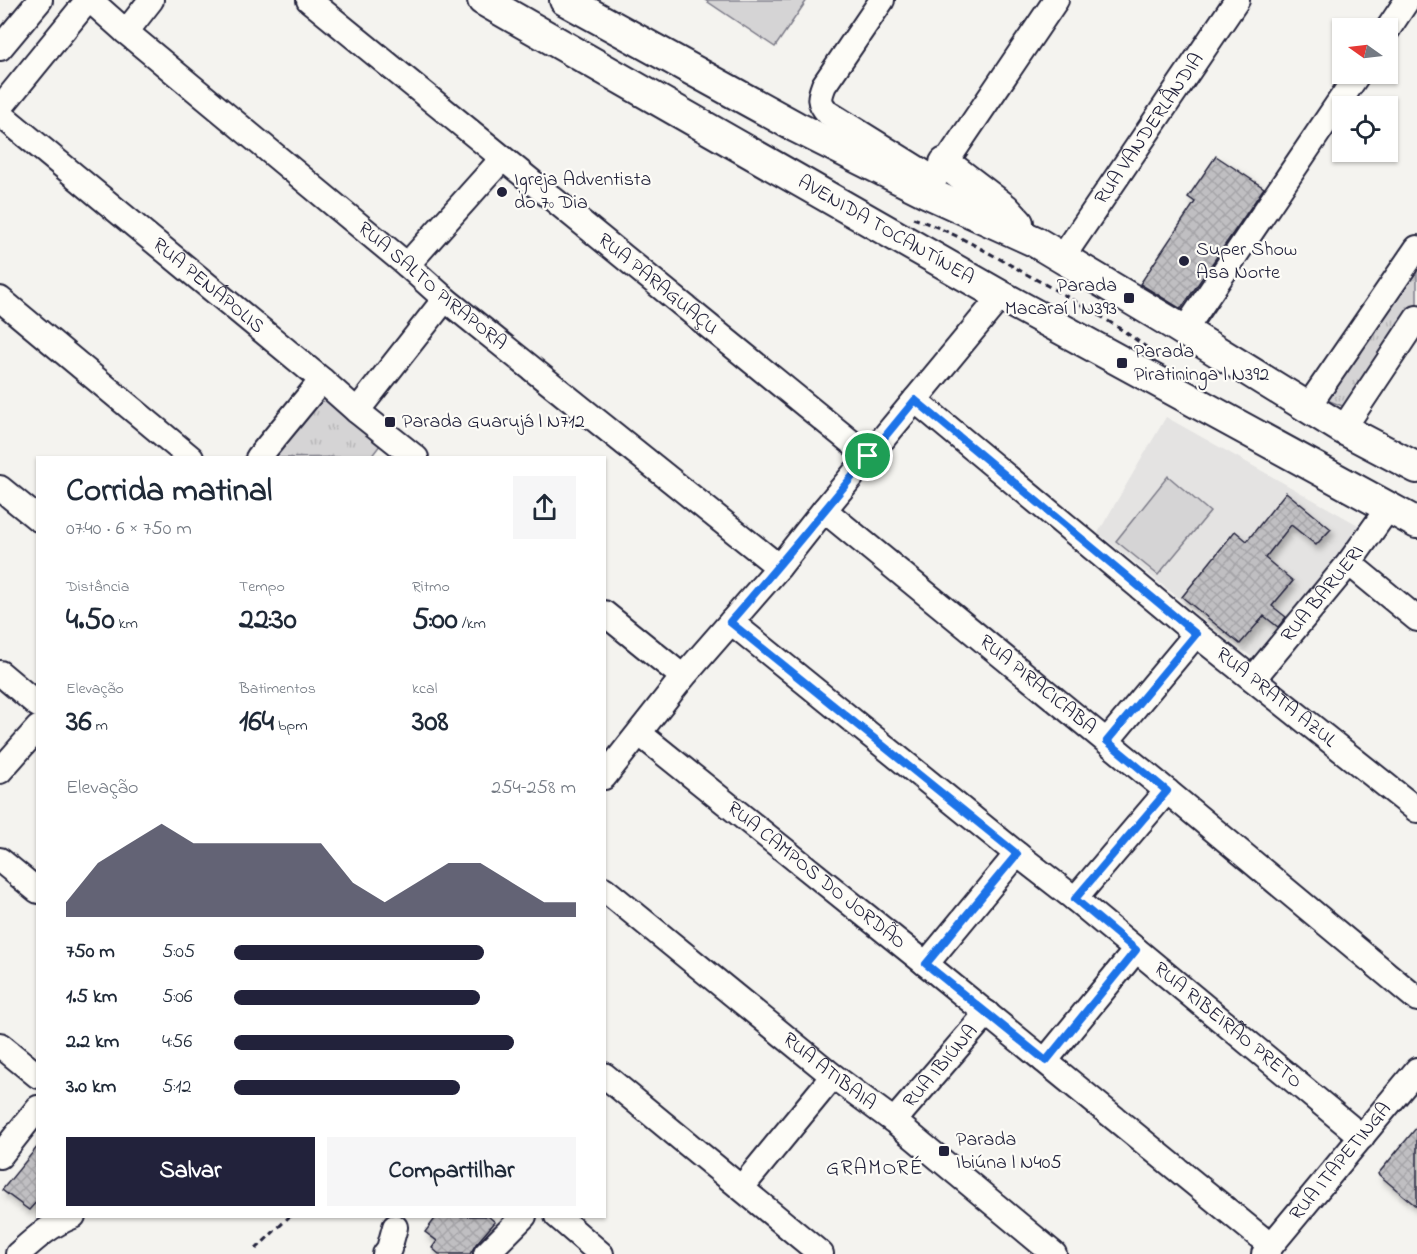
<!DOCTYPE html>
<html lang="pt">
<head>
<meta charset="utf-8">
<style>
	body { margin:0; font-family:"Indie Flower",sans-serif; background:#f6f6f7; color:#1f2937; height:100vh; display:flex; flex-direction:column; font-size:22px; white-space:nowrap }
	* { box-sizing:border-box; margin:0 }
	p { font-size:20px; color:#747a83 }
	.icon { flex:none; width:33px; height:33px; fill:none; stroke:currentColor; stroke-width:2; stroke-linecap:round; stroke-linejoin:round }
	.map { position:relative; flex:1; overflow:hidden }
	.panel { position:absolute; left:36px; top:456px; width:570px; height:762px; display:flex; flex-direction:column; background:#fff; border-radius:0px; box-shadow:0 2px 4px #0004 }
	.panel>* { flex:none }
	.needle { width:39px; rotate:284deg }
	.buttons { position:absolute; left:1332px; top:18px; display:grid; gap:12px }
	.buttons a { display:grid; place-items:center; width:66px; height:66px; border-radius:0px; background:#fff; box-shadow:0 2px 4px #0004; font-size:30px }
	.pin { position:absolute; display:grid; place-items:center; width:51px; height:51px; color:#fff; margin:-26px; border:3px solid #fff; border-radius:50%; box-shadow:0 2px 6px #0007 }
	.round { display:grid; place-items:center; flex:none; width:63px; height:63px; border-radius:0px; background:#f6f6f7 }
	.headline { display:flex; align-items:center; justify-content:space-between; height:102px; padding:0 30px }
	h1 { font-size:33px; font-weight:800; line-height:45px }
	.metrics { display:grid; grid-template-columns:repeat(3,1fr); gap:9px; height:102px; padding:6px 30px }
	.metrics div { display:grid; align-content:center }
	.metrics b { font-size:30px; font-weight:800 }
	.metrics small { font-size:16px; font-weight:400 }
	.metrics p { font-size:16px }
	.chart { height:168px; padding:12px 30px }
	.chart p { display:flex; justify-content:space-between }
	.chart svg { width:100%; height:108px; margin-top:6px; fill:#22223b; opacity:.7 }
	.action { display:flex; gap:12px; margin-top:auto; padding:12px 30px }
	.action a { flex:1; height:69px; border-radius:0px; background:#22223b; color:#fff; font-size:24px; font-weight:800; line-height:69px; text-align:center }
	.action a+a { background:#f6f6f7; color:#1f2937 }
	ul { padding:0 30px; list-style:none; font-size:20px }
	li { display:grid; grid-template-columns:96px 72px 1fr; align-items:center; height:45px }
	li i { height:15px; border-radius:8px; background:#22223b }
	.map>svg:first-child { display:block }
	.built { fill:#e4e3e2 }
	.park { fill:url(#park-tufts); stroke:#7c7b88; stroke-width:1.5 }
	.pitch { fill:#d5d4d5; stroke:#7c7b88; stroke-width:1.5 }
	.building { fill:url(#building-cross-hatch); stroke:#22223b; stroke-width:1.5; filter:url(#shadow) }
	.lines { fill:none; stroke-linecap:round; stroke-linejoin:round }
	.minor-casing { stroke:#22223b; stroke-width:28 }
	.major-casing { stroke:#22223b; stroke-width:34 }
	.path { stroke:#22223b; stroke-width:3; stroke-dasharray:6 4.5; stroke-linecap:butt }
	.minor { stroke:#fdfcf7; stroke-width:24 }
	.major { stroke:#fdfcf7; stroke-width:30 }
	.route-casing { stroke:#fff; stroke-width:12 }
	.route { stroke:#1a73e8; stroke-width:8 }
	.poi-dot { fill:#22223b; stroke:#fdfcf7; stroke-width:2 }
	.labels { text-anchor:middle; dominant-baseline:central; stroke-width:4.5; stroke-linejoin:round; paint-order:stroke }
	.street-label { font-size:20px; fill:#22223b; stroke:#fdfcf7 }
	.poi-label { font-size:20px; fill:#22223b; stroke:#fdfcf7; text-anchor:start }
	.neighbourhood-label { font-size:21px; letter-spacing:1.5px; fill:#22223b; stroke:#fdfcf7 }
</style>
</head>
<body>
<div class="map">
<svg width="1417" height="1254" viewBox="0 0 1417 1254">
	<defs>
		<pattern id="park-tufts" width="24" height="20" patternUnits="userSpaceOnUse" patternTransform="scale(1.5)"><rect width="24" height="20" fill="#d5d4d5"/><path d="M3 7l-1-3M5 7V3M7 7l1-3M15 17l-1-3M17 17v-4M19 17l1-3" fill="none" stroke="#b7b6b8"/></pattern>
		<pattern id="building-cross-hatch" width="8" height="8" patternUnits="userSpaceOnUse" patternTransform="scale(1.5)"><rect width="8" height="8" fill="#c0bfc2"/><path d="M0 0l8 8M0 8l8-8" fill="none" stroke="#a5a4a8"/></pattern>
		<filter id="shadow"><feDropShadow dx="3.5" dy="5.5" stdDeviation="3" flood-color="#0004"/></filter>
	</defs>
	<rect width="100%" height="100%" fill="#f4f3ef"/>
	<filter id="ink" filterUnits="userSpaceOnUse"><feTurbulence type="fractalNoise" baseFrequency=".0167" numOctaves="2"/><feDisplacementMap in="SourceGraphic" scale="12" xChannelSelector="R" yChannelSelector="G"/><feConvolveMatrix kernelMatrix="1 2 1 2 8 2 1 2 1" color-interpolation-filters="sRGB"/></filter>
	<g filter="url(#ink)">
		<!-- built -->
		<path class="built" d="M1166,417l201,113 -107,134 -162,-131z"/>
		<!-- park -->
		<g class="park">
			<path d="M1417,258v45l-72,104 -23,-9z"/>
			<path d="M320,389l64,51 -13,17 -105,1z"/>
		</g>
		<!-- pitch -->
		<g class="pitch">
			<path d="M705,0h102l-32,47z"/>
			<path d="M1168,476l42,36 -52,63 -42,-34z"/>
		</g>
		<!-- building -->
		<g class="building">
			<path d="M1216,156l48,32 -83,121 -41,-25 55,-82 -7,-5z"/>
			<path d="M1286,492l45,37 -15,16 -25,-20 -26,33 28,23 -21,25 14,11 -8,10 -14,-11 -24,28 -58,-47 53,-66 12,10z"/>
			<path d="M1417,1127v80l-39,-33z"/>
			<path d="M38,1146v54l-9,10 -27,-20z"/>
			<path d="M437,1216h51l7,6 -19,22 -6,10h-31l-7,-6 5,-7 -12,-9z"/>
		</g>
		<g class="lines">
			<defs>
				<g id="minor">
					<path id="s1" d="M90,0l36,32 281,233 38,34 334,268"/>
					<path id="s2" d="M309,0l559,456"/>
					<path d="M882,0l-58,85c-5,13 -6,17 4,28l106,66"/>
					<path d="M1388,29l18,-27"/>
					<path d="M126,32l25,-32"/>
					<path d="M0,48l40,-48"/>
					<path d="M0,108l88,-108"/>
					<path id="s3" d="M0,114l322,266 35,31 59,47"/>
					<path d="M936,177l120,-177"/>
					<path id="s4" d="M1062,258l175,-258"/>
					<path d="M407,265l95,-106"/>
					<path d="M0,299l191,159"/>
					<path d="M1184,331l174,-257"/>
					<path id="s5" d="M915,400l281,234 221,176"/>
					<path d="M1307,408l110,-160"/>
					<path d="M357,411l88,-112"/>
					<path d="M1343,429l74,-111"/>
					<path d="M258,458l64,-78"/>
					<path d="M0,488l38,31"/>
					<path id="s6" d="M824,510l343,281 250,208"/>
					<path d="M1349,563l68,56"/>
					<path d="M604,613l79,64"/>
					<path id="s7" d="M731,622l286,232 58,45 287,238"/>
					<path d="M0,673l38,32"/>
					<path id="s8" d="M1253,679l96,-116 40,-56"/>
					<path id="s9" d="M640,734l286,230 345,282"/>
					<path d="M1107,741l89,-107"/>
					<path d="M0,771l38,-43"/>
					<path d="M604,777l79,-100 96,-110 45,-57 177,-214"/>
					<path d="M0,860l38,31"/>
					<path id="s10" d="M604,889l229,187 61,45 160,133"/>
					<path d="M1075,899l92,-108"/>
					<path d="M926,964l91,-110"/>
					<path d="M0,1045l38,31"/>
					<path d="M1045,1061l91,-111"/>
					<path d="M604,1075l217,179"/>
					<path id="s11" d="M894,1121l93,-108"/>
					<path d="M0,1156l38,-48"/>
					<path d="M742,1187l91,-111"/>
					<path d="M557,1216l44,38"/>
					<path d="M18,1254c18,-16 32,-29 55,-38"/>
					<path d="M385,1254l4,-5 6,-22"/>
					<path d="M486,1254l38,-38"/>
					<path id="s12" d="M1264,1254l153,-184"/>
				</g>
				<g id="major">
					<path id="s13" d="M483,0l518,296 416,227"/>
					<path d="M565,0l231,127 130,65 108,49 134,80 175,108 74,39"/>
					<path d="M945,163l60,46 13,14"/>
				</g>
			</defs>
			<!-- minor casing -->
			<use href="#minor" class="minor-casing"/>
			<!-- major casing -->
			<use href="#major" class="major-casing"/>
			<!-- path -->
			<g class="path">
				<path d="M913,218c41,14 78,36 115,57 40,22 81,44 118,72"/>
				<path d="M256,1249l34,-33"/>
			</g>
			<!-- minor -->
			<use href="#minor" class="minor"/>
			<!-- major -->
			<use href="#major" class="major"/>
		</g>
	</g>
	<g class="lines" filter="url(#ink)">
		<defs>
			<path id="route" d="M915,400l281,234 -89,107 60,50 -92,108 61,51 -90,111 -120,-97 91,-110 -287,-232c64,-73 124,-148 185,-222z"/>
		</defs>
		<!-- route casing -->
		<use href="#route" class="route-casing"/>
		<!-- route -->
		<use href="#route" class="route"/>
	</g>
	<!-- markers -->
	<g class="poi-dot">
		<circle cx="502" cy="192" r="6"/>
		<circle cx="1184" cy="261" r="6"/>
		<rect x="1123" y="292" width="12" height="12" rx="3"/>
		<rect x="1116" y="357" width="12" height="12" rx="3"/>
		<rect x="384" y="416" width="12" height="12" rx="3"/>
		<rect x="938" y="1145" width="12" height="12" rx="3"/>
	</g>
	<g class="labels">
		<!-- street labels -->
		<g class="street-label">
			<text stroke="none"><textPath href="#s4" startOffset="156">RUA VANDERLÂNDIA</textPath></text>
			<text stroke="none"><textPath href="#s13" startOffset="464">AVENIDA TOCANTÍNEA</textPath></text>
			<text stroke="none"><textPath href="#s2" startOffset="450">RUA PARAGUAÇU</textPath></text>
			<text stroke="none"><textPath href="#s3" startOffset="270">RUA PENÁPOLIS</textPath></text>
			<text stroke="none"><textPath href="#s1" startOffset="446">RUA SALTO PIRAPORA</textPath></text>
			<text stroke="none"><textPath href="#s8" startOffset="110">RUA BARUERI</textPath></text>
			<text stroke="none"><textPath href="#s6" startOffset="276">RUA PIRACICABA</textPath></text>
			<text stroke="none"><textPath href="#s5" startOffset="468">RUA PRATA AZUL</textPath></text>
			<text stroke="none"><textPath href="#s9" startOffset="226">RUA CAMPOS DO JORDÃO</textPath></text>
			<text stroke="none"><textPath href="#s7" startOffset="640">RUA RIBEIRÃO PRETO</textPath></text>
			<text stroke="none"><textPath href="#s11" startOffset="72">RUA IBIÚNA</textPath></text>
			<text stroke="none"><textPath href="#s10" startOffset="290">RUA ATIBAIA</textPath></text>
			<text stroke="none"><textPath href="#s12" startOffset="120">RUA ITAPETINGA</textPath></text>
		</g>
		<!-- poi labels -->
		<g class="poi-label">
			<text x="514" y="180">Igreja Adventista<tspan x="514" dy="23">do 7º Dia</tspan></text>
			<text x="1196" y="250">Super Show<tspan x="1196" dy="23">Asa Norte</tspan></text>
			<text x="1117" y="286" text-anchor="end">Parada<tspan x="1117" dy="23">Macaraí | N393</tspan></text>
			<text x="1134" y="352">Parada<tspan x="1134" dy="23">Piratininga | N392</tspan></text>
			<text x="402" y="422">Parada Guarujá | N712</text>
			<text x="956" y="1140">Parada<tspan x="956" dy="23">Ibiúna | N405</tspan></text>
		</g>
		<!-- neighbourhood labels -->
		<g class="neighbourhood-label">
			<text x="875" y="1169">GRAMORÉ</text>
		</g>
	</g>
</svg>
<div class="buttons">
<a><svg class="needle" viewBox="-14 -14 28 28"><path d="M0-13l5 13h-10z" fill="#e53935"/><path d="M0 13l5-13h-10z" fill="#747a83"/></svg></a>
<a><svg class="icon" aria-label="locate" viewBox="0 0 24 24"><circle cx="12" cy="12" r="6"/><path d="M12 2v4M12 18v4M2 12h4M18 12h4"/></svg></a>
</div>
<div class="pin" style="left:868px;top:456px;background:#1e9e55"><svg class="icon" aria-label="arrive" viewBox="0 0 24 24"><path d="M6 21V4h12l-3 4 3 4H6"/></svg></div>
<section class="panel">
<div class="headline"><div><h1>Corrida matinal</h1><p>07:40 · 6 × 750 m</p></div><a class="round"><svg class="icon" aria-label="share" viewBox="0 0 24 24"><path d="M12 15V3M7 8l5-5 5 5M5 13v7h14v-7"/></svg></a></div>
<div class="metrics">
<div><p>Distância</p><b>4.50<small> km</small></b></div>
<div><p>Tempo</p><b>22:30</b></div>
<div><p>Ritmo</p><b>5:00<small> /km</small></b></div>
</div>
<div class="metrics">
<div><p>Elevação</p><b>36<small> m</small></b></div>
<div><p>Batimentos</p><b>164<small> bpm</small></b></div>
<div><p>kcal</p><b>308</b></div>
</div>
<div class="chart"><p><span>Elevação</span>254–258 m</p>
<svg viewBox="0 0 160 44" preserveAspectRatio="none"><path d="M0 44V38L10 22L20 14L30 6L40 14L50 14L60 14L70 14L80 14L90 30L100 38L110 30L120 22L130 22L140 30L150 38L160 38V44z"/></svg>
</div>
<ul>
<li><b>750 m</b>5:05<i style="width:73%"></i></li>
<li><b>1.5 km</b>5:06<i style="width:72%"></i></li>
<li><b>2.2 km</b>4:56<i style="width:82%"></i></li>
<li><b>3.0 km</b>5:12<i style="width:66%"></i></li>
</ul>
<div class="action"><a>Salvar</a><a>Compartilhar</a></div>
</section>
</div>
</body>
</html>
